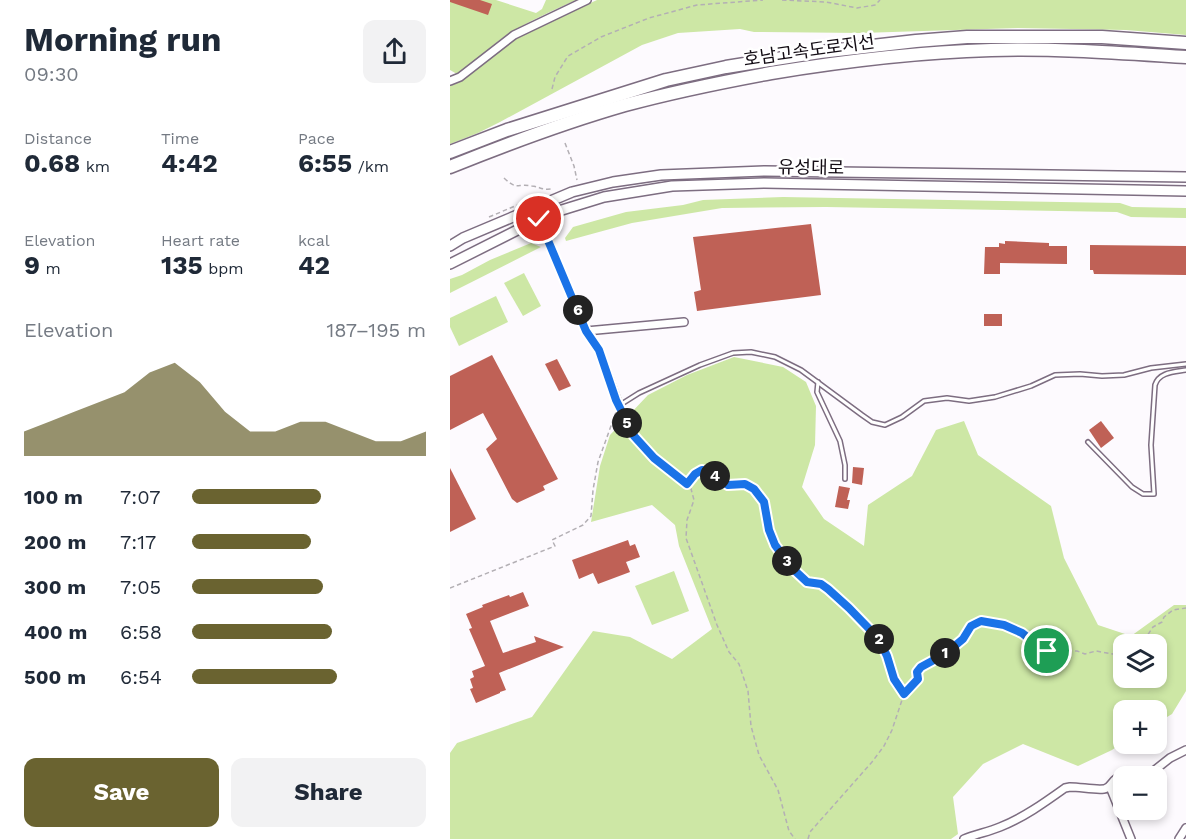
<!DOCTYPE html>
<html lang="en">
<head>
<meta charset="utf-8">
<style>
	body { margin:0; font-family:"Work Sans","Noto Sans KR",sans-serif; background:#f2f2f3; color:#1f2937; height:100vh; display:flex; flex-direction:column; font-size:22px; white-space:nowrap }
	* { box-sizing:border-box; margin:0 }
	p { font-size:20px; color:#747a83 }
	.icon { flex:none; width:33px; height:33px; fill:none; stroke:currentColor; stroke-width:2; stroke-linecap:round; stroke-linejoin:round }
	.map { position:relative; flex:1; overflow:hidden }
	.drawer { display:flex; flex-direction:column; background:#fff; width:450px }
	.drawer>* { flex:none }
	.tools { position:absolute; left:663px; top:634px; display:grid; gap:12px }
	.tools a { display:grid; place-items:center; width:54px; height:54px; border-radius:12px; background:#fff; box-shadow:0 3px 9px #0003; font-size:30px }
	.pin { position:absolute; display:grid; place-items:center; width:51px; height:51px; color:#fff; margin:-26px; border:3px solid #fff; border-radius:50%; box-shadow:0 2px 6px #0007 }
	.km { position:absolute; width:30px; height:30px; margin:-15px; border-radius:50%; background:#222; color:#fff; font-size:16px; line-height:30px; text-align:center }
	.round { display:grid; place-items:center; flex:none; width:63px; height:63px; border-radius:12px; background:#f2f2f3 }
	.summary { display:flex; align-items:center; justify-content:space-between; height:102px; padding:0 24px }
	h1 { font-size:33px; font-weight:700; line-height:45px }
	.figures { display:grid; grid-template-columns:repeat(3,1fr); gap:9px; height:102px; padding:6px 24px }
	.figures div { display:grid; align-content:center }
	.figures b { font-size:26px; font-weight:700 }
	.figures small { font-size:16px; font-weight:400 }
	.figures p { font-size:16px }
	.chart { height:168px; padding:12px 24px }
	.chart p { display:flex; justify-content:space-between }
	.chart svg { width:100%; height:108px; margin-top:6px; fill:#6a6330; opacity:.7 }
	.cta { display:flex; gap:12px; margin-top:auto; padding:12px 24px }
	.cta a { flex:1; height:69px; border-radius:12px; background:#6a6330; color:#fff; font-size:24px; font-weight:700; line-height:69px; text-align:center }
	.cta a+a { background:#f2f2f3; color:#1f2937 }
	ul { padding:0 24px; list-style:none; font-size:20px }
	li { display:grid; grid-template-columns:96px 72px 1fr; align-items:center; height:45px }
	li i { height:15px; border-radius:8px; background:#6a6330 }
	main { display:flex; flex:1; min-height:0 }
	.map>svg:first-child { display:block }
	.green { fill:#cde7a5; fill-rule:evenodd }
	.building { fill:#bf6156 }
	.lines { fill:none; stroke-linecap:round; stroke-linejoin:round }
	.lane-casing { stroke:#7d6d81; stroke-width:6 }
	.street-casing { stroke:#7d6d81; stroke-width:10 }
	.secondary-casing { stroke:#7d6d81; stroke-width:12 }
	.highway-casing { stroke:#7d6d81; stroke-width:15 }
	.path { stroke:#b3afb4; stroke-width:1.5; stroke-dasharray:4.5 3; stroke-linecap:butt }
	.lane { stroke:#fff; stroke-width:3 }
	.street { stroke:#fff; stroke-width:7 }
	.secondary { stroke:#fff; stroke-width:9 }
	.highway { stroke:#fff; stroke-width:12 }
	.route-casing { stroke:#fff; stroke-width:12 }
	.route { stroke:#1a73e8; stroke-width:8 }
	.labels { text-anchor:middle; dominant-baseline:central; stroke-width:5; stroke-linejoin:round; paint-order:stroke }
	.street-label { font-size:18px; fill:#130c14; stroke:#fff }
</style>
</head>
<body>
<main>
<section class="drawer">
<div class="summary"><div><h1>Morning run</h1><p>09:30</p></div><a class="round"><svg class="icon" aria-label="share" viewBox="0 0 24 24"><path d="M12 15V3M7 8l5-5 5 5M5 13v7h14v-7"/></svg></a></div>
<div class="figures">
<div><p>Distance</p><b>0.68<small> km</small></b></div>
<div><p>Time</p><b>4:42</b></div>
<div><p>Pace</p><b>6:55<small> /km</small></b></div>
</div>
<div class="figures">
<div><p>Elevation</p><b>9<small> m</small></b></div>
<div><p>Heart rate</p><b>135<small> bpm</small></b></div>
<div><p>kcal</p><b>42</b></div>
</div>
<div class="chart"><p><span>Elevation</span>187–195 m</p>
<svg viewBox="0 0 160 44" preserveAspectRatio="none"><path d="M0 44V34L10 30L20 26L30 22L40 18L50 10L60 6L70 14L80 26L90 34L100 34L110 30L120 30L130 34L140 38L150 38L160 34V44z"/></svg>
</div>
<ul>
<li><b>100 m</b>7:07<i style="width:55%"></i></li>
<li><b>200 m</b>7:17<i style="width:51%"></i></li>
<li><b>300 m</b>7:05<i style="width:56%"></i></li>
<li><b>400 m</b>6:58<i style="width:60%"></i></li>
<li><b>500 m</b>6:54<i style="width:62%"></i></li>
</ul>
<div class="cta"><a>Save</a><a>Share</a></div>
</section>
<div class="map">
<svg width="736" height="839" viewBox="0 0 736 839">
	<rect width="100%" height="100%" fill="#fdfafe"/>
	<!-- green -->
	<g class="green">
		<path d="M0,0h46l40,13 6,-4 4,-9h30c-26,12 -52,23 -75,39 -15,11 -27,27 -44,35l-7,-4z"/>
		<path d="M147,0h589v35l-60,-5 -108,-2 -157,5 -107,-1 -14,-3 -62,4 -36,12 -142,77 -22,11 -28,11v-58l12,-5 53,-43z"/>
		<path d="M333,197l337,6 12,4 54,1v10l-55,-1 -14,-5 -291,-5 -104,1 -90,15 -66,18 -1,-3 8,-11 53,-15 57,-7 20,-5z"/>
		<path d="M81,243l10,4 -91,46v-14l12,-4 28,-15z"/>
		<path d="M74,273l17,33 -18,10 -19,-33z"/>
		<path d="M46,296l12,26 -49,24 -9,-19v-9z"/>
		<path d="M284,357l49,10 23,15 10,24 -1,39 -13,42 22,32 40,27 4,-41 44,-29 24,-46 28,-9 14,34 73,51 13,52 34,67 33,11 43,-31h12v86l-14,23 -15,9 -1,-12h-32l-1,31 -11,8 -34,16 -55,-22 -40,20 -30,33 5,37 -7,5h-501v-86l7,-10 75,-26 61,-86 37,6 42,22 40,-30 -33,-83 -4,-21 -23,-20 -61,17 9,-56 10,-31 38,-40 39,-20zM674,645h32v33h-32z"/>
		<path d="M224,571l15,40 -37,14 -17,-39z"/>
	</g>
	<!-- building -->
	<g class="building">
		<path d="M0,0h30l12,4 -4,11 -38,-13z"/>
		<path d="M361,224l10,71 -124,16 -3,-19 7,-2 -8,-53z"/>
		<path d="M555,241l44,2v3h18v18l-67,-1v11h-16l1,-27h14v-4l6,1z"/>
		<path d="M640,245l96,1v29l-92,-1 -1,-4h-3z"/>
		<rect x="534" y="314" width="18" height="12"/>
		<path d="M42,355l66,124 -15,7 2,4 -28,13 -5,-4 -26,-50 11,-10 -14,-26 -33,17v-54z"/>
		<path d="M107,359l14,27 -12,5 -14,-27z"/>
		<path d="M651,421l13,17 -13,10 -12,-18z"/>
		<path d="M403,467l11,1 -2,17 -10,-2z"/>
		<path d="M0,468l26,51 -26,13z"/>
		<path d="M389,486l11,2 -3,12h3l-2,9 -13,-2z"/>
		<path d="M178,540l2,6 5,-2 5,13 -14,5 4,10 -32,12 -5,-11 -14,6 -7,-19z"/>
		<path d="M73,592l6,14 -39,15 13,32 33,-11 -2,-6 30,11 -65,26 7,17 -6,2v1l-24,10 -6,-14 3,-1 -3,-9 4,-2 -2,-6 13,-5 -16,-37 3,-1 -6,-14 17,-7 -1,-2 27,-10 1,2z"/>
	</g>
	<g class="lines">
		<defs>
			<g id="lane">
				<path d="M368,382l-1,10 23,49 5,24v14"/>
				<path d="M170,405l19,-12 61,-28 33,-12 18,-1 24,5 26,13 61,45 10,7 13,3 17,-8 22,-16 23,-3 22,3 26,-4 36,-11 24,-11 25,-1 22,2 22,-1 27,-7 35,-4"/>
				<path d="M638,442l44,45 11,7h11l-3,-49 4,-60c4,-13 19,-13 31,-15"/>
			</g>
			<g id="street">
				<path d="M0,81l10,-4 54,-42 73,-35"/>
				<path d="M84,207l52,124 13,19 20,56"/>
				<path d="M136,331l98,-9"/>
				<path d="M696,777l24,-19 16,-8"/>
				<path d="M660,787l21,52"/>
				<path d="M514,839c12,-5 24,-7 36,-12 23,-9 44,-24 65,-39l5,-1c11,0 23,3 34,2 9,-1 6,-12 20,-12"/>
				<path d="M729,839l7,-11"/>
			</g>
			<g id="secondary">
				<path d="M0,246l13,-8 109,-46 41,-10 48,-7 104,-4 421,6"/>
				<path d="M0,264l99,-50 55,-17 68,-11 92,-3 422,8"/>
			</g>
			<g id="highway">
				<path d="M0,152l57,-22 159,-50 60,-13 94,-15 96,-11 51,-4h135l84,6"/>
				<path d="M0,167c57,-23 116,-45 175,-62 48,-13 97,-23 146,-32 73,-12 147,-21 220,-23 65,-2 130,3 195,7"/>
			</g>
		</defs>
		<!-- lane casing -->
		<use href="#lane" class="lane-casing"/>
		<!-- street casing -->
		<use href="#street" class="street-casing"/>
		<!-- secondary casing -->
		<use href="#secondary" class="secondary-casing"/>
		<!-- highway casing -->
		<use href="#highway" class="highway-casing"/>
		<!-- path -->
		<g class="path">
			<path d="M332,0l44,2 31,6 18,-3 5,-5"/>
			<path d="M102,89l3,-12 13,-21 33,-19 48,-19 48,-13 66,-5"/>
			<path d="M115,143l9,23 3,14"/>
			<path d="M54,178c14,13 12,5 28,8 8,1 10,4 19,3"/>
			<path d="M39,217l45,-19"/>
			<path d="M171,412l13,24 20,22 36,27 4,15 -7,20 -1,18 31,87 12,27 10,12 9,27 3,35 8,29 19,35 11,41 6,8"/>
			<path d="M237,484l8,-10 7,-5 8,3 8,7 10,6 17,-1 9,5 10,13 5,28 6,15 17,23 15,14 14,2 7,5 21,19 30,31 8,17 7,23 9,15"/>
			<path d="M0,588l105,-42 -3,-6 31,-15 8,-9 2,-26 5,-28 18,-50"/>
			<path d="M688,645l5,-3 10,-15 9,-5 2,-5 9,-7 13,-2"/>
			<path d="M358,839l2,-7 62,-70 12,-16 8,-16 12,-36 14,-15 -1,-7 4,-5 24,-13 18,-15 8,-13 10,-5 23,4 18,8 17,14 8,4 7,1 9,-1h14l8,3 11,-3 22,4 6,-1"/>
		</g>
		<!-- lane -->
		<use href="#lane" class="lane"/>
		<!-- street -->
		<use href="#street" class="street"/>
		<!-- secondary -->
		<use href="#secondary" class="secondary"/>
		<!-- highway -->
		<use href="#highway" class="highway"/>
	</g>
	<g class="lines">
		<defs>
			<path id="route" d="M89,219l47,112 13,19 17,50 18,36 20,22 33,26 8,-10 7,-4 8,2 8,7 10,6 17,-1 9,5 10,13 5,28 6,15 17,23 15,14 14,2 7,5 21,19 30,31 8,17 7,23 10,15 14,-15 -1,-7 4,-5 24,-13 18,-15 8,-13 10,-5 23,4 18,8 18,14 7,4"/>
		</defs>
		<!-- route casing -->
		<use href="#route" class="route-casing"/>
		<!-- route -->
		<use href="#route" class="route"/>
	</g>
	<g class="labels">
		<!-- street labels -->
		<g class="street-label">
			<text transform="translate(359 50) rotate(-8)">호남고속도로지선</text>
			<text transform="translate(361 167) rotate(1)">유성대로</text>
		</g>
	</g>
</svg>
<div class="tools">
<a><svg class="icon" aria-label="layers" viewBox="0 0 24 24"><path d="M12 4l9 5-9 5-9-5zM3 14l9 5 9-5"/></svg></a>
<a>+</a>
<a>−</a>
</div>
<div class="pin" style="left:597px;top:651px;background:#1e9e55"><svg class="icon" aria-label="arrive" viewBox="0 0 24 24"><path d="M6 21V4h12l-3 4 3 4H6"/></svg></div>
<div class="pin" style="left:89px;top:219px;background:#d93025"><svg class="icon" aria-label="check" viewBox="0 0 24 24"><path d="M5 12l5 5 9-10"/></svg></div>
<b class="km" style="left:495px;top:653px">1</b>
<b class="km" style="left:429px;top:639px">2</b>
<b class="km" style="left:337px;top:561px">3</b>
<b class="km" style="left:265px;top:476px">4</b>
<b class="km" style="left:177px;top:423px">5</b>
<b class="km" style="left:128px;top:310px">6</b>
</div>
</main>
</body>
</html>
